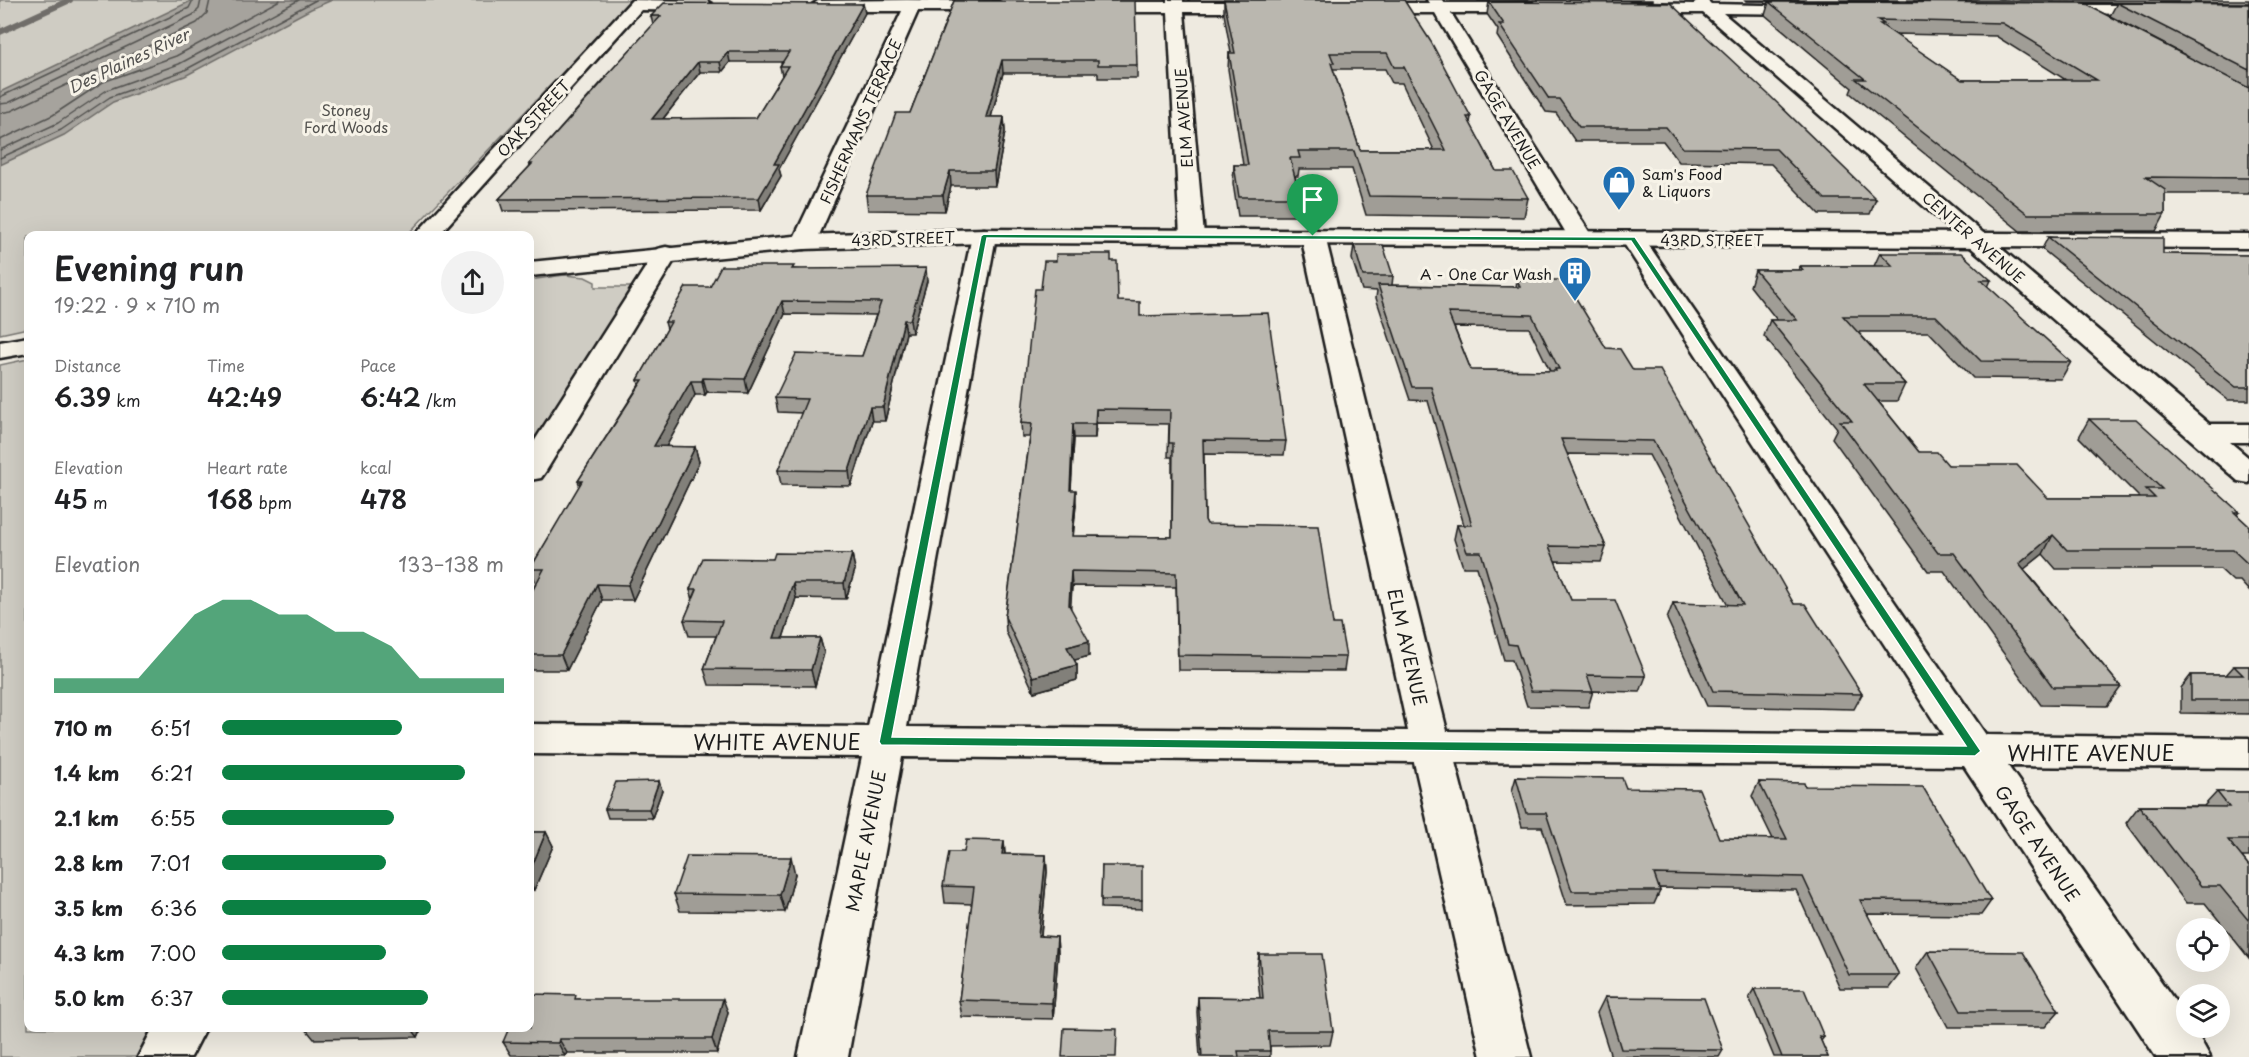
<!DOCTYPE html>
<html lang="en">
<head>
<meta charset="utf-8">
<style>
	body { margin:0; font-family:"Playpen Sans",sans-serif; background:#f2f2f2; color:#202124; height:100vh; display:flex; flex-direction:column; font-size:22px; white-space:nowrap }
	* { box-sizing:border-box; margin:0 }
	p { font-size:20px; color:#757577 }
	.icon { flex:none; width:33px; height:33px; fill:none; stroke:currentColor; stroke-width:2; stroke-linecap:round; stroke-linejoin:round }
	.map { position:relative; flex:1; overflow:hidden }
	.sheet { position:absolute; left:24px; top:231px; width:510px; height:801px; display:flex; flex-direction:column; background:#fff; border-radius:12px; box-shadow:0 6px 24px #0002 }
	.sheet>* { flex:none }
	.tools { position:absolute; left:2176px; top:918px; display:grid; gap:12px }
	.tools a { display:grid; place-items:center; width:54px; height:54px; border-radius:50%; background:#fff; box-shadow:0 6px 24px #0002; font-size:30px }
	.pin { position:absolute; display:grid; place-items:center; width:51px; height:51px; color:#fff; margin:-62px -26px; border-radius:50% 50% 50% 0; rotate:-45deg; box-shadow:0 0 6px #0007 }
	.pin .icon { rotate:45deg }
	.round { display:grid; place-items:center; flex:none; width:63px; height:63px; border-radius:32px; background:#f2f2f2 }
	.headline { display:flex; align-items:center; justify-content:space-between; height:102px; padding:0 30px }
	h1 { font-size:33px; font-weight:600; line-height:45px }
	.figures { display:grid; grid-template-columns:repeat(3,1fr); gap:9px; height:102px; padding:6px 30px }
	.figures div { display:grid; align-content:center }
	.figures b { font-size:26px; font-weight:600 }
	.figures small { font-size:16px; font-weight:400 }
	.figures p { font-size:16px }
	.chart { height:168px; padding:12px 30px }
	.chart p { display:flex; justify-content:space-between }
	.chart svg { width:100%; height:108px; margin-top:6px; fill:#0b8043; opacity:.7 }
	ul { padding:0 30px; list-style:none; font-size:20px }
	li { display:grid; grid-template-columns:96px 72px 1fr; align-items:center; height:45px }
	li i { height:15px; border-radius:8px; background:#0b8043 }
	.map>svg:first-child { display:block }
	.green { fill:#cfccc3; stroke:#767470; stroke-width:1.5 }
	.water { fill:#a6a39d; stroke:#6f6d69; stroke-width:1.5 }
	.lines { fill:none; stroke-linecap:round; stroke-linejoin:round }
	.shore { stroke:#535250; stroke-width:1.5 }
	.stream { stroke:#6f6d69; stroke-width:6 }
	.street-casing { stroke:#1c1c1c; stroke-width:5 }
	.primary-casing { stroke:#1c1c1c; stroke-width:5 }
	.street { fill:#f7f3e8; fill-rule:evenodd }
	.primary { fill:#f7f3e8; fill-rule:evenodd }
	.wall { fill:#a09d96; stroke:#1c1c1c; stroke-width:1.5; fill-rule:evenodd }
	.shaded-wall { fill:#82807a; stroke:#1c1c1c; stroke-width:1.5 }
	.building { fill:#bab7af; stroke:#1c1c1c; stroke-width:1.5; fill-rule:evenodd }
	.route { fill:#0b8043; stroke:#fff; stroke-width:1.5; fill-rule:evenodd }
	.labels { text-anchor:middle; dominant-baseline:central; stroke-width:6; stroke-linejoin:round; paint-order:stroke }
	.far-park-label { font-size:15px; fill:#52514e; stroke:#f7f3e8 }
	.far-street-label { font-size:15px; fill:#1c1c1c; stroke:#f7f3e8 }
	.far-poi-label { font-size:15px; fill:#1c1c1c; stroke:#f7f3e8; text-anchor:start }
	.far-water-label { font-size:16px; font-style:italic; fill:#535250; stroke:#f7f3e8 }
	.street-label { font-size:18px; fill:#1c1c1c; stroke:#f7f3e8 }
	.near-street-label { font-size:21px; fill:#1c1c1c; stroke:#f7f3e8 }
</style>
</head>
<body>
<div class="map">
<svg width="2249" height="1057" viewBox="0 0 2249 1057">
	<rect width="100%" height="100%" fill="#eeeae0"/>
	<filter id="ink" filterUnits="userSpaceOnUse"><feTurbulence type="fractalNoise" baseFrequency=".0167" numOctaves="2"/><feDisplacementMap in="SourceGraphic" scale="12" xChannelSelector="R" yChannelSelector="G"/><feConvolveMatrix kernelMatrix="1 2 1 2 8 2 1 2 1" color-interpolation-filters="sRGB"/></filter>
	<g filter="url(#ink)">
		<!-- green -->
		<g class="green">
			<path d="M0,0h632l-225,235 -379,1v92l-28,6z"/>
			<path d="M564,275l21,2 10,5v5h37l-102,160v-167z"/>
			<path d="M28,359v669h131l-18,29h-141v-692z"/>
		</g>
		<!-- water -->
		<path class="water" d="M193,0h139l-21,9 -126,67 -72,26 -49,33 -64,30v-73z"/>
		<g class="lines">
			<!-- shore -->
			<g class="shore">
				<path d="M0,97l189,-89 4,-8"/>
				<path d="M0,104l8,-1 185,-88 6,-6 2,-9"/>
				<path d="M0,113l11,-2 186,-88 10,-10 3,-13"/>
				<path d="M0,140l53,-25 50,-33 73,-26 104,-56"/>
				<path d="M0,150l58,-27 49,-33 72,-26 120,-64"/>
				<path d="M0,158l61,-28 49,-33 73,-26 133,-71"/>
			</g>
			<!-- stream -->
			<path class="stream" d="M0,32l70,-32"/>
			<defs>
				<g id="street">
					<path d="M632,0l75,1 8,5 -8,5 -66,-1 -203,226h-24z"/>
					<path d="M907,0l91,1 8,5 -8,5h-80l-102,231 -4,5 -8,2 -8,-2 -4,-5 110,-231h-84l-8,-5 8,-5z"/>
					<path d="M1167,0h16v2h85l8,5 -8,5h-84l20,224 -4,5 -8,2 -8,-2 -4,-5 -12,-224h-77l-8,-5 8,-5h76z"/>
					<path d="M1427,0h16l2,3h87l8,5 -8,5h-81l142,225 -4,5 -8,2 -8,-2 -4,-5 -134,-225h-71l-8,-5 8,-5h65z"/>
					<path d="M1699,0l9,1 3,3 106,2 2,3 -8,5 -88,-1 486,411h40v18h-19l19,16v25l-11,-2 -535,-468h-72l-8,-5 8,-5 63,1z"/>
					<path d="M2051,5h198v10l-204,-2 -2,-3 2,-3z"/>
					<path d="M984,229l8,2 4,5 -89,491 501,4 -107,-495 4,-5 8,-2 8,2 4,5 122,495 496,4 -322,-496 4,-5 8,-2 8,2 345,501 263,3v30l-241,-2 179,252v10h7l16,29h-54l-192,-291 -509,-4 76,295h-50l-67,-295 -512,-5 -54,300h-50l64,-300 -332,-3v-30l338,3 104,-491 4,-5z"/>
					<path d="M666,247l9,2 3,5 -132,217 -5,7 -11,2v-32l124,-194 3,-5z"/>
					<path d="M153,1028h53l-15,29h-53z"/>
				</g>
				<g id="primary">
					<path d="M984,229l1265,5v14l-1265,-5 -180,6 -274,27v-14l274,-27z"/>
					<path d="M28,337v16l-28,5v-16z"/>
				</g>
			</defs>
			<!-- street casing -->
			<use href="#street" class="street-casing"/>
			<!-- primary casing -->
			<use href="#primary" class="primary-casing"/>
			<!-- street -->
			<use href="#street" class="street"/>
			<!-- primary -->
			<use href="#primary" class="primary"/>
		</g>
		<!-- wall -->
		<g class="wall">
			<path d="M1224,0h180l67,117 -1,6 26,48 32,27 -4,19 -158,-2 -14,-46h-53l-1,7h-3l5,21 -2,19h-60l-5,-33 1,-18h9l-15,-96 1,-16h2l-7,-39zM1333,69h52l7,14h10l32,67h-74z"/>
			<path d="M1477,0h175v1z"/>
			<path d="M1745,0h504v3l-503,-2z"/>
			<path d="M954,1l183,64v13h-39v-5h-95l-12,44h13l1,15 -10,54h-44l-6,25 -77,-1 -2,-15 44,-82z"/>
			<path d="M1489,2l387,197 -6,15h-51l-48,-50 -92,-2 -16,-21h-88l-19,-28 -10,-1 -49,-76 1,-6 -11,-16z"/>
			<path d="M1769,2l314,1 104,53 -77,-40 7,-13 132,1v190h-84v20l-9,17h-136l-170,-138 2,-5 -87,-73zM1894,34l102,2 70,44h-104z"/>
			<path d="M863,4l2,9 -86,156 2,7 -20,34 -258,1 -4,-12 31,-33 -1,-2 76,-86v-1l48,-52 -2,-9zM730,62h52l-2,4 2,10 -26,42 -93,1 37,-47h22z"/>
			<path d="M2048,237l115,17 86,1v145h-21l-186,-151z"/>
			<path d="M1354,245l39,31 -1,9 124,2 1,-7 116,90 161,234 68,90 -8,15 -147,-3 -40,-87 6,-16 55,2 -79,-150 -82,-1 39,93 -5,15 -46,-1 16,39 75,76 -6,16 -47,-1 -5,16 -61,-1 -15,-46h-8l-27,-93h-14l-9,-28 3,-14h7l-36,-124 -18,-1 -34,-102 1,-7 -15,-1 -10,-31zM1454,327l75,1 21,43 -79,-1z"/>
			<path d="M1880,253l111,27 -3,7 83,75 -10,17 -88,-1 -44,-46h-71l47,52 -8,17h-19l41,51 29,13 100,33h92l-61,-61 10,-18 150,93 -2,3 12,11v65l-9,-10h-7l-13,-12h-164l-13,-15 -19,15 97,118 -14,19 -66,-1 -97,-134h-16l-96,-133 5,-10 -73,-92 6,-16h7l-27,-34 5,-16h44l1,-4h74z"/>
			<path d="M1111,261l7,40 22,15 146,125 -2,14 -80,-1 1,66 2,4 126,100 13,33 -2,14 -166,-1 -2,-83 -104,-1 -2,21 19,49 -15,4 3,5v15l-43,12 -28,-60 -1,-15 25,-180h-8l-1,-14 20,-134zM1096,423l73,1 -1,33h4v80l-99,-1 3,-32 -5,-14 3,-52h21z"/>
			<path d="M794,269l133,12 -15,52h-6l-21,88h-13l-21,65 -70,-1 -3,-15 24,-57 -24,-1 -3,-14 87,-42 14,-41 -91,-1 -37,79 -41,-1 -2,3h-10l-29,52h29l4,15 -66,138h-31l-35,70h-37v-75l6,-12 -6,-14 50,-83 -2,-5 61,-96 -1,-5 29,-51 -2,-7 45,-35z"/>
			<path d="M852,554l3,16 -9,29 -50,-1 -13,40h37l4,15 -9,33 -106,-1 -5,-16 12,-33h-27l-5,-16 9,-20 -3,-11 83,-30z"/>
			<path d="M2234,666h15v48l-68,-1v-25l10,-13h35z"/>
			<path d="M1516,777l110,11 93,50 54,1 -21,-43 7,-14 46,4 186,115 -10,14 -114,-1 32,61 -10,13h-49l-44,-98 -137,-2 1,3 -6,13 -87,1 -25,-78h-20l-10,-36z"/>
			<path d="M662,790l-10,28h-44l-3,-9z"/>
			<path d="M2217,792h32v65h-7l7,9v92l-44,-55h-19l-60,-80 13,-17h65z"/>
			<path d="M530,832h16l7,14 -19,44h-4z"/>
			<path d="M1004,841l1,13 41,1 1,17 -6,64 16,1 1,17 -5,65 -91,-2 -3,-17 13,-96 -27,-1 -2,-17 21,-34z"/>
			<path d="M1102,866l40,34v9l-41,-1z"/>
			<path d="M795,874l-10,38 -105,-1 -6,-17z"/>
			<path d="M1928,951l131,60 -14,16h-97l-32,-59z"/>
			<path d="M1259,954l74,77 -3,14 -60,1v11h-70l-3,-45 1,-15 62,1 -3,-29z"/>
			<path d="M1754,989l70,48 -3,4 7,16h-54l-25,-60z"/>
			<path d="M1605,997l118,53 -4,7h-108l-14,-44z"/>
			<path d="M578,999l150,13 -11,41h-150l-2,3 -54,-1 -8,-13z"/>
			<path d="M305,1028h117l-4,9 -104,2z"/>
		</g>
		<!-- shaded-wall -->
		<g class="shaded-wall">
			<path d="M863,4l2,9 -86,156 2,7 -20,34 -2,-12 15,-34z"/>
			<path d="M728,52l2,10 -8,10 -2,-10z"/>
			<path d="M1002,60l1,13 -16,59 -1,-15z"/>
			<path d="M698,62l2,10 -46,58 -2,-11z"/>
			<path d="M1004,117l1,15 -10,54 -1,-15z"/>
			<path d="M950,171l1,15 -6,25 -2,-16z"/>
			<path d="M926,268l1,13 -15,52 -2,-13z"/>
			<path d="M782,301l3,13 -37,79 -3,-14z"/>
			<path d="M904,320l2,13 -21,88 -2,-14z"/>
			<path d="M703,378l4,14 -2,3 -3,-14z"/>
			<path d="M691,381l4,14 -37,66 -4,-15z"/>
			<path d="M870,407l2,14 -21,65 -2,-15z"/>
			<path d="M1096,409v14l-1,15v-14z"/>
			<path d="M1073,424l1,14 -4,66v-14z"/>
			<path d="M695,447l4,15 -66,138 -5,-15z"/>
			<path d="M1076,490v14l-4,46v-14z"/>
			<path d="M2053,535l-10,19 -35,28 11,-18z"/>
			<path d="M852,554l3,16 -9,29 -2,-16z"/>
			<path d="M1071,571l1,15 -2,33 -1,-14z"/>
			<path d="M793,583l3,15 -18,55 -4,-15z"/>
			<path d="M597,584l5,16 -35,70 -6,-15z"/>
			<path d="M820,638l4,15 -9,33 -4,-16z"/>
			<path d="M1089,641v15l-21,6 -1,-15z"/>
			<path d="M1077,665v15l-43,12 -1,-15z"/>
			<path d="M659,781l3,9 -10,28 -3,-9z"/>
			<path d="M546,832l7,14 -19,44 -4,-9v-10z"/>
			<path d="M1004,841l1,17 -3,-4z"/>
			<path d="M1046,855l1,17 -8,81 -1,-17z"/>
			<path d="M791,857l4,17 -10,38 -5,-17z"/>
			<path d="M1057,937l1,17 -5,65 -1,-16z"/>
			<path d="M723,999l5,13 -11,41 -5,-14z"/>
			<path d="M411,1028h11l-4,9z"/>
			<path d="M559,1039l8,14 -2,3 -7,-13z"/>
		</g>
		<!-- building -->
		<g class="building">
			<path d="M1224,0h180l27,42 40,75h-4l29,54h17l15,27 -159,-2 -15,-45h-56l2,7h-10l10,39h-61l-5,-32h14l-19,-112h6zM1330,53h57l7,14h10l42,83h-86l-29,-87h3z"/>
			<path d="M954,1h181l2,64h-39v-5h-96l-16,57h18l-10,54h-44l-7,24h-77l30,-82h14z"/>
			<path d="M1489,2l181,1 98,91 108,105h-51l-49,-50 -93,-1 -17,-21h-87l-20,-28h-10l-50,-75h5z"/>
			<path d="M1769,2l314,1 166,85v90l-103,-1 19,13v24h-137l-172,-135h9zM1878,20l124,3 95,57h-135l-82,-56h4z"/>
			<path d="M664,3l199,1 -89,160h5l-20,34 -260,1 33,-35h-3l78,-87h-2l56,-61h-10zM728,52h61l-9,14h8l-32,52 -104,1 46,-57h22z"/>
			<path d="M2117,3l132,1v66z"/>
			<path d="M2048,237l115,1v16l86,1v132h-13z"/>
			<path d="M1354,245h29l10,31h-30z"/>
			<path d="M1880,253h81l30,27h-10l90,82 -90,-1 -45,-45h-93l62,68h-41l55,68h18l11,13h69l31,33h107l-9,-9h16l-73,-70h47l103,93h-5l15,14v37h-2l-14,-13h-166l-14,-15 -34,29 102,123h-68l-99,-134h-16l-98,-132h12l-82,-101h27l-42,-50h48l-3,-4h93z"/>
			<path d="M1056,254h55v7h6l1,40 22,1v14l128,-3 18,128 -83,-1 2,80 2,4 111,2 15,98h7l6,33 -168,-2 -2,-82 -105,-2 -2,34 20,36 -22,6 10,18 -44,12 -28,-60 27,-193 -11,-1 14,-134h6l3,-28h12zM1096,409l74,1 -1,33h4l-1,94 -100,-1 4,-46h-6l3,-66h22z"/>
			<path d="M721,266h73l-2,3 134,-1 -16,52h-6l-21,87h-13l-21,64 -71,-1 29,-71 -32,-1 21,-44 66,2 19,-54 -99,-1 -37,78 -42,-1 -1,3h-11l-37,65 41,1 -67,138 -31,-1 -36,71h-31v-60l14,-26h-14l52,-88h-4l65,-101h-5l33,-58h-6l21,-35h24z"/>
			<path d="M1517,280h48l41,68 14,1 13,21h27l134,234h11l57,90 -149,-3 -40,-88 70,2 -90,-164 -92,-2 45,108 -57,-1 22,54h44l31,76 -59,-1 6,17 -62,-1 -15,-46 -8,-1 -27,-92h-14l-10,-27h15l-41,-138h-19l-34,-102 142,2zM1448,313l84,2 27,54h-4l1,2 -85,-1z"/>
			<path d="M775,553l77,1 -8,29h-51l-19,55h46l-9,32 -107,-1 18,-48 -38,-1 13,-31h-7l13,-31 70,1z"/>
			<path d="M2234,666h15v34h-58v-25h52z"/>
			<path d="M1516,777l106,1 4,10 73,1 20,49 68,1 -28,-57 45,1 1,3 118,1 68,114 -131,-1 39,75h-50l-46,-98 -149,-3 6,17h-88l-26,-78h-20z"/>
			<path d="M659,781l-10,28h-44l11,-27z"/>
			<path d="M2217,792h32v48h-21l21,26v55l-29,-35h-19l-62,-80 90,1z"/>
			<path d="M530,832h16l-16,39z"/>
			<path d="M966,840l38,1 -2,13 44,1 -8,81 19,1 -5,66 -93,-3 15,-113 -31,-1 6,-34h15z"/>
			<path d="M687,856l104,1 -11,38 -106,-1z"/>
			<path d="M1102,866h40v34h-41z"/>
			<path d="M1928,951l95,1 36,59h-98z"/>
			<path d="M1259,954h63l11,77h-65l2,20h-32l1,6h-37l-4,-60 65,1z"/>
			<path d="M1754,989h50l20,48 -5,-1 9,21h-46z"/>
			<path d="M530,994l46,1 -1,4h148l-11,40h-153l-1,4 -55,-1 6,-14h21z"/>
			<path d="M1605,997l99,1 19,52 -102,-1z"/>
			<path d="M1064,1028l53,1 -1,28h-54z"/>
		</g>
	</g>
	<!-- route -->
	<path class="route" d="M984,234l651,3 346,514 -6,5 -1094,-11 -2,-3 102,-506zM987,238l644,3 335,505 -1074,-9z"/>
	<!-- icons -->
	<defs>
		<symbol id="shop-pin" viewBox="-11 -11 22 30"><path d="M0 17L-7.5 6A9.5 9.5 0 1 1 7.5 6Z" fill="#1f6fb2" stroke="#f7f3e8"/><path d="M-5-2.5h2.3a2.7 3.5 0 0 1 5.4 0H5L5.5 6h-11ZM-1.5-2.5h3a1.5 2.3 0 0 0-3 0Z" fill="#fff"/></symbol>
		<symbol id="building-pin" viewBox="-11 -11 22 30"><path d="M0 17L-7.5 6A9.5 9.5 0 1 1 7.5 6Z" fill="#1f6fb2" stroke="#f7f3e8"/><path d="M-4-6H4V6H1V3H-1V6H-4ZM-2.5-4.3h1.7v1.8h-1.7ZM.8-4.3h1.7v1.8H.8ZM-2.5-1h1.7V.8h-1.7ZM.8-1h1.7V.8H.8Z" fill="#fff"/></symbol>
	</defs>
	<g fill-rule="evenodd">
		<use href="#shop-pin" x="1600" y="163" width="38" height="52"/>
		<use href="#building-pin" x="1556" y="254" width="38" height="52"/>
	</g>
	<g class="labels">
		<!-- far-park labels -->
		<g class="far-park-label">
			<text x="346" y="109">Stoney<tspan x="346" dy="17">Ford Woods</tspan></text>
		</g>
		<!-- far-street labels -->
		<g class="far-street-label">
			<text transform="translate(533 118) rotate(-47)">OAK STREET</text>
			<text transform="translate(1183 118) rotate(-94)">ELM AVENUE</text>
			<text transform="translate(1508 119) rotate(59)">GAGE AVENUE</text>
			<text transform="translate(860 121) rotate(-66)">FISHERMANS TERRACE</text>
			<text transform="translate(1974 237) rotate(41)">CENTER AVENUE</text>
			<text transform="translate(903 238) rotate(-2)">43RD STREET</text>
			<text x="1712" y="239">43RD STREET</text>
		</g>
		<!-- far-poi labels -->
		<g class="far-poi-label">
			<text x="1642" y="173">Sam's Food<tspan x="1642" dy="17">&amp; Liquors</tspan></text>
			<text x="1552" y="273" text-anchor="end">A - One Car Wash</text>
		</g>
		<!-- far-water labels -->
		<g class="far-water-label">
			<text transform="translate(128 60) rotate(-25)">Des Plaines River</text>
		</g>
		<!-- street labels -->
		<g class="street-label">
			<text transform="translate(1408 647) rotate(77)">ELM AVENUE</text>
			<text transform="translate(865 841) rotate(-79)">MAPLE AVENUE</text>
			<text transform="translate(2038 843) rotate(56)">GAGE AVENUE</text>
		</g>
		<!-- near-street labels -->
		<g class="near-street-label">
			<text x="777" y="741">WHITE AVENUE</text>
			<text x="2091" y="752">WHITE AVENUE</text>
		</g>
	</g>
</svg>
<div class="tools">
<a><svg class="icon" aria-label="locate" viewBox="0 0 24 24"><circle cx="12" cy="12" r="6"/><path d="M12 2v4M12 18v4M2 12h4M18 12h4"/></svg></a>
<a><svg class="icon" aria-label="layers" viewBox="0 0 24 24"><path d="M12 4l9 5-9 5-9-5zM3 14l9 5 9-5"/></svg></a>
</div>
<div class="pin" style="left:1313px;top:236px;background:#1e9e55"><svg class="icon" aria-label="arrive" viewBox="0 0 24 24"><path d="M6 21V4h12l-3 4 3 4H6"/></svg></div>
<section class="sheet">
<div class="headline"><div><h1>Evening run</h1><p>19:22 · 9 × 710 m</p></div><a class="round"><svg class="icon" aria-label="share" viewBox="0 0 24 24"><path d="M12 15V3M7 8l5-5 5 5M5 13v7h14v-7"/></svg></a></div>
<div class="figures">
<div><p>Distance</p><b>6.39<small> km</small></b></div>
<div><p>Time</p><b>42:49</b></div>
<div><p>Pace</p><b>6:42<small> /km</small></b></div>
</div>
<div class="figures">
<div><p>Elevation</p><b>45<small> m</small></b></div>
<div><p>Heart rate</p><b>168<small> bpm</small></b></div>
<div><p>kcal</p><b>478</b></div>
</div>
<div class="chart"><p><span>Elevation</span>133–138 m</p>
<svg viewBox="0 0 160 44" preserveAspectRatio="none"><path d="M0 44V38L10 38L20 38L30 38L40 25L50 12L60 6L70 6L80 12L90 12L100 19L110 19L120 25L130 38L140 38L150 38L160 38V44z"/></svg>
</div>
<ul>
<li><b>710 m</b>6:51<i style="width:64%"></i></li>
<li><b>1.4 km</b>6:21<i style="width:86%"></i></li>
<li><b>2.1 km</b>6:55<i style="width:61%"></i></li>
<li><b>2.8 km</b>7:01<i style="width:58%"></i></li>
<li><b>3.5 km</b>6:36<i style="width:74%"></i></li>
<li><b>4.3 km</b>7:00<i style="width:58%"></i></li>
<li><b>5.0 km</b>6:37<i style="width:73%"></i></li>
</ul>
</section>
</div>
</body>
</html>
